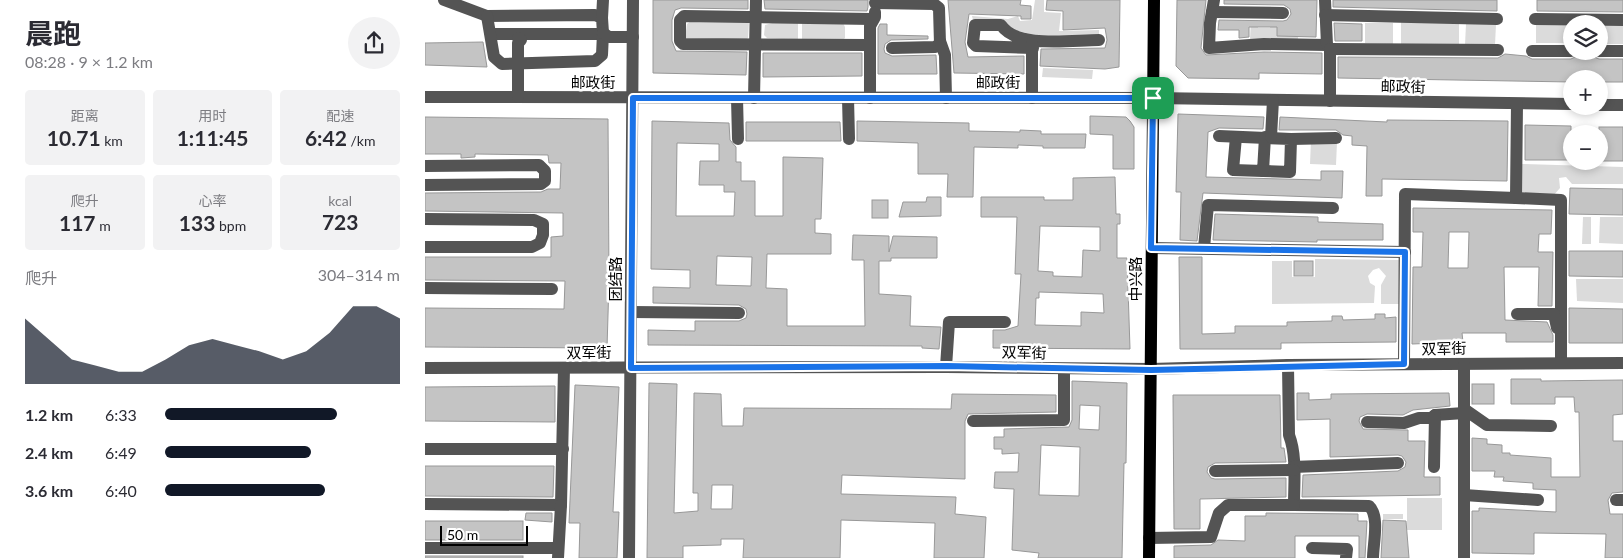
<!DOCTYPE html>
<html lang="zh">
<head>
<meta charset="utf-8">
<style>
	body { margin:0; font-family:Lato,"Noto Sans SC",sans-serif; background:#f2f2f3; color:#2b2b33; height:100vh; display:flex; flex-direction:column; font-size:19px; white-space:nowrap }
	* { box-sizing:border-box; margin:0 }
	p { font-size:16px; color:#7c7c81 }
	.icon { flex:none; width:28px; height:28px; fill:none; stroke:currentColor; stroke-width:2; stroke-linecap:round; stroke-linejoin:round }
	.map { position:relative; flex:1; overflow:hidden }
	.sheet { display:flex; flex-direction:column; background:#fff; width:425px }
	.sheet>* { flex:none }
	.controls { position:absolute; left:1138px; top:15px; display:grid; gap:10px }
	.controls a { display:grid; place-items:center; width:45px; height:45px; border-radius:50%; background:#fff; box-shadow:0 2px 8px #0003; font-size:25px }
	.scale { position:absolute; left:15px; bottom:12px; width:88px; box-sizing:border-box; padding-left:5px; border:2px solid #000; border-top:0; font-size:14px; line-height:18px; white-space:nowrap; color:#000; -webkit-text-stroke:4px #fff; paint-order:stroke }
	.pin { position:absolute; display:grid; place-items:center; width:42px; height:42px; color:#fff; margin:-21px; border-radius:10px; box-shadow:0 2px 8px #0006 }
	.round { display:grid; place-items:center; flex:none; width:52px; height:52px; border-radius:26px; background:#f2f2f3 }
	.summary { display:flex; align-items:center; justify-content:space-between; height:85px; padding:0 25px }
	h1 { font-size:28px; font-weight:700; line-height:38px }
	.stats { display:grid; grid-template-columns:repeat(3,1fr); gap:8px; height:85px; padding:5px 25px }
	.stats div { display:grid; align-content:center; border-radius:5px; background:#f2f2f3; text-align:center }
	.stats b { font-size:21px; font-weight:700 }
	.stats small { font-size:14px; font-weight:400 }
	.stats p { font-size:14px }
	.chart { height:140px; padding:10px 25px }
	.chart p { display:flex; justify-content:space-between }
	.chart svg { width:100%; height:90px; margin-top:5px; fill:#111827; opacity:.7 }
	ul { padding:0 25px; list-style:none; font-size:16px }
	li { display:grid; grid-template-columns:80px 60px 1fr; align-items:center; height:38px }
	li i { height:12px; border-radius:6px; background:#111827 }
	main { display:flex; flex:1; min-height:0 }
	.map>svg:first-child { display:block }
	.green { fill:#dbdbdb }
	.building { fill:#c4c4c4; stroke:#989898; fill-rule:evenodd }
	.lines { fill:none; stroke-linecap:round; stroke-linejoin:round }
	.minor { stroke:#545454; stroke-width:12 }
	.major { stroke:#000; stroke-width:12 }
	.route-casing { stroke:#fff; stroke-width:10 }
	.route { stroke:#1a73e8; stroke-width:6 }
	.labels { text-anchor:middle; dominant-baseline:central; stroke-width:5; stroke-linejoin:round; paint-order:stroke }
	.street-label { font-size:15px; fill:#000; stroke:#fff }
</style>
</head>
<body>
<main>
<section class="sheet">
<div class="summary"><div><h1>晨跑</h1><p>08:28 · 9 × 1.2 km</p></div><a class="round"><svg class="icon" aria-label="share" viewBox="0 0 24 24"><path d="M12 15V3M7 8l5-5 5 5M5 13v7h14v-7"/></svg></a></div>
<div class="stats">
<div><p>距离</p><b>10.71<small> km</small></b></div>
<div><p>用时</p><b>1:11:45</b></div>
<div><p>配速</p><b>6:42<small> /km</small></b></div>
</div>
<div class="stats">
<div><p>爬升</p><b>117<small> m</small></b></div>
<div><p>心率</p><b>133<small> bpm</small></b></div>
<div><p>kcal</p><b>723</b></div>
</div>
<div class="chart"><p><span>爬升</span>304–314 m</p>
<svg viewBox="0 0 160 44" preserveAspectRatio="none"><path d="M0 44V12L10 22L20 32L30 35L40 38L50 38L60 32L70 25L80 22L90 25L100 28L110 32L120 28L130 19L140 6L150 6L160 12V44z"/></svg>
</div>
<ul>
<li><b>1.2 km</b>6:33<i style="width:73%"></i></li>
<li><b>2.4 km</b>6:49<i style="width:62%"></i></li>
<li><b>3.6 km</b>6:40<i style="width:68%"></i></li>
</ul>
</section>
<div class="map">
<svg width="1198" height="558" viewBox="0 0 1198 558">
	<rect width="100%" height="100%" fill="#fff"/>
	<!-- green -->
	<g class="green">
		<path d="M610,0h9v12l17,1 -2,18 40,-1v8h-52l-74,-18 -1,-4 36,3 10,-3 2,5 12,-1z"/>
		<path d="M826,20h7v8h12l1,-7h6v11l21,2v7l-48,-1z"/>
		<path d="M266,21l58,1 -1,16 -2,2 -61,-2 2,-14z"/>
		<path d="M351,22h22v18l-31,-2 -3,-3 1,-10z"/>
		<path d="M976,22l58,1v22l-58,-1z"/>
		<path d="M377,23h41l2,4v11l-3,3 -40,-1z"/>
		<path d="M940,23h28v21l-28,-1z"/>
		<path d="M1041,24h30l-1,21h-30z"/>
		<rect x="1111" y="25" width="35" height="18"/>
		<rect x="1177" y="26" width="21" height="18"/>
		<path d="M618,68l50,2 -1,9 -50,-2z"/>
		<path d="M886,140l26,2 -1,23 -26,-1z"/>
		<path d="M1097,164l101,3v17h-51l-6,-7 -7,1 1,10 -7,8 -32,-1z"/>
		<path d="M1158,217h8v27h-9z"/>
		<path d="M1175,217h23v27l-24,-1z"/>
		<path d="M890,259l84,1v44h-18v-19l5,-9 -7,-8 -6,2 -5,6 2,7 5,3 -1,17 -102,1v-43h20v16h23z"/>
		<path d="M1151,279h47v24l-46,-2z"/>
		<rect x="982" y="498" width="35" height="32"/>
		<rect x="958" y="514" width="20" height="5"/>
	</g>
	<!-- building -->
	<g class="building">
		<path d="M228,0h95v9l-67,-1 -6,2 -3,10v21l4,10 71,1 -1,23 -93,-2z"/>
		<path d="M339,0h104v7l-1,4 -102,-2z"/>
		<path d="M523,0h73l-1,5 11,1v13h-10v-3l-52,-2 -4,28 3,15 56,-1v18l-70,-1z"/>
		<path d="M622,0h73l-1,67 -14,2 -65,-3 1,-17 64,-1 2,-8 -2,-12 -42,2v-19l-17,-1z"/>
		<path d="M752,0h29l-5,48 5,7 58,-3 58,1v21l-63,-1v6l-71,-1 -12,-12z"/>
		<path d="M799,0h93l-1,37 -39,-1v-9h-28v10l-10,1v-8h-21l1,-10 64,1 4,-1 4,-6 -1,-5 -6,-4 -60,-1z"/>
		<path d="M908,0h164v11l-164,-4z"/>
		<path d="M1112,0h86v12l-86,-1z"/>
		<path d="M909,23l28,1v17h-27z"/>
		<path d="M455,24h7v11l41,1v3l-37,1 -6,4 -1,5 1,4 7,3 44,-1 1,19h-59v-46z"/>
		<path d="M58,42l4,25 -62,-2v-22z"/>
		<path d="M338,53h99v23l-99,1z"/>
		<path d="M1080,54l21,2 6,3h39l6,-3h15l7,3h24v23h-24v-3h-28v3l-233,-4v-21l160,1z"/>
		<path d="M753,114l86,3 -1,12 -44,-1 -11,4 -2,45 115,3v-9h22l-1,27 -139,-5 -6,48 -17,-1 1,-48h-5z"/>
		<path d="M665,116l36,1 4,4 4,6v42h-21v-34l-23,-1z"/>
		<path d="M0,117l183,2 1,163 -2,66 -182,-1v-39l139,1 1,-28 -140,-1v-23h126v-20l12,-1v-23l-138,-2v-18l116,-1 7,-3h12l1,-26h-12l-1,-8 -73,-1v3l-14,1v-4h-36z"/>
		<path d="M855,117l107,5v-2l121,1 -1,60 -125,-2v17h-16l1,-50 -15,-1v-9l-9,-1 -7,-5h-57z"/>
		<path d="M227,121l77,2 1,17 6,7v15h5v19h14v35h28v-59l40,1 -2,61h-6v14l16,1v20h-64l-1,34 21,1v37h78l-1,-66h-12l1,-25 36,1v16l4,-16 44,1v21h-46v3h-12v33l32,2 -1,30 31,1 -2,22 -17,-1v-2l-274,-1v-15l47,1v-10h44l7,-3 1,-4 -1,-5 -7,-4 -86,-2v-16l37,1v-18l-39,-1zM252,143l42,1v17h-19l-1,24h25v7h11l-1,24h-58zM292,256l35,1 -1,29 -35,-1z"/>
		<path d="M432,121l112,2v8l51,1v-2l21,1v3h45l-1,14h-42v-2l-25,-1v3l-44,-1 -1,50h-26l1,-23h-30v-31l-61,-2z"/>
		<path d="M321,122h94l1,19h-95z"/>
		<path d="M1100,125l46,1v34h-46z"/>
		<rect x="1174" y="127" width="24" height="34"/>
		<path d="M690,177l1,37h4v10h-3v34h10l3,91 -137,-1v-18h12l13,-4 3,-52h-6l2,-57h-36v-20h63v3h29v-22zM615,226l60,1v24l-17,-1 -1,27 -29,-1v-4l-15,-1zM614,292l64,2 1,19 -23,-1v14l-46,-1 1,-27h3z"/>
		<path d="M1145,188l53,1v26l-54,-1z"/>
		<path d="M502,197h14v19l-42,1 4,-15h23z"/>
		<rect x="447" y="200" width="16" height="18"/>
		<path d="M988,208l139,2 -1,24h-12l-1,18h15l-1,54h-14l1,-39h-35l1,53 42,2 6,13v7h-47v-9h-44l1,9 -51,2 1,-77h9l1,-35h-10zM1024,232h20l-1,36h-20z"/>
		<path d="M790,214l103,3v5l65,2v16h-66v2l-104,-2z"/>
		<path d="M1144,251h54v26l-54,-1z"/>
		<path d="M754,257h23v77l33,-1v-7h52v-4l45,-1v-5h10l1,4 32,-1v-5h10v4l11,-1v25l-115,1v6h-101z"/>
		<rect x="869" y="261" width="19" height="15"/>
		<path d="M1144,308l54,1v34h-54z"/>
		<path d="M1086,379h30v2l82,-1v34l-10,1v26h10v51l-11,1 -4,7 2,14h13v44h-18l1,-24 -72,-1v21l-62,-1v-42h7v-3l77,4v-22l-23,-1v-6l-30,-2 1,-4h-10l1,-6h-23v-33l15,1v5l15,1v8h8v2l41,3v19h29l-1,-65h-4l-1,-15h-19v7h-44z"/>
		<path d="M647,381l55,2 -1,80h-2l-2,95h-84l1,-5 -27,-3 2,-61 -20,-1 1,-16h23l1,-19 -17,1v-5h-8v-12h10v-8l65,-2 3,-7zM655,405l20,1 -1,24 -20,-1zM616,445l39,2 -1,49 -40,-1z"/>
		<path d="M224,383l28,1 -3,129 24,-2v-18h-5l1,-100 27,1 1,32h21l1,-18 207,1 1,-15 104,1v17l-88,2 -3,7v58l-123,-4 -1,19 115,3 -1,17 31,3 -2,41h-50l1,-35 -94,-3 -1,38h-97l1,-19h-23v6l-38,1v12h-36zM287,485h21l-1,24h-21z"/>
		<rect x="1047" y="384" width="22" height="20"/>
		<path d="M150,385l44,2 -6,125h6l-2,46h-38l1,-35h-11z"/>
		<path d="M130,386v36l-130,-1v-34z"/>
		<path d="M872,393h12v7l22,-1v-5l118,-1 1,13 -37,4 -10,5 -36,-1 -7,3 -1,4 4,8 45,1v11h17l-1,36h16v18l-138,2 1,-22 95,-4 7,-4 1,-5 -4,-6 -4,-1 -68,2v-38l-33,1z"/>
		<path d="M748,395h107l1,53h3l2,14 -71,1 -7,4 -1,5 4,6 4,1 71,-1v19l-86,2v30h-26z"/>
		<path d="M0,466h129l-1,31 -128,-1z"/>
		<path d="M101,513h26v9l-27,-2z"/>
		<path d="M841,513l92,1v7h9l-2,37h-6v-22h-64v22h-121v-12l37,-1 7,-5 27,1v-25h21z"/>
		<path d="M958,520l23,1 3,37h-28z"/>
		<rect x="0" y="521" width="98" height="19"/>
		<rect x="0" y="556" width="98" height="2"/>
	</g>
	<g class="lines">
		<!-- minor -->
		<g class="minor">
			<path d="M19,0l43,16 108,-1 7,3 1,15 -5,1h-107"/>
			<path d="M789,0l-4,23 -1,25 55,-4 63,1"/>
			<path d="M900,0l2,45 3,4v52"/>
			<path d="M450,3l59,1 5,4 1,36 -5,3 -43,1"/>
			<path d="M787,12l71,1"/>
			<path d="M900,15l172,4"/>
			<path d="M62,16l7,41 8,7 93,-3 7,-6 1,-22"/>
			<path d="M177,18l1,-18"/>
			<path d="M1110,19l88,1"/>
			<path d="M178,33l6,4h24"/>
			<path d="M515,41l5,14 1,43"/>
			<path d="M444,45l-186,-1 -3,-3v-21l4,-4 188,3"/>
			<path d="M608,48l-57,-2 -3,-3 2,-18h26c16,24 70,15 98,15"/>
			<path d="M905,49l168,1"/>
			<path d="M1107,51h39"/>
			<path d="M1174,51h24"/>
			<path d="M0,97l728,1 418,6"/>
			<path d="M93,97v-54l3,-3 -3,-2"/>
			<path d="M312,98l1,41"/>
			<path d="M329,98l2,-98"/>
			<path d="M423,98l1,41"/>
			<path d="M445,98v-72l5,-9v-5"/>
			<path d="M607,98v-55"/>
			<path d="M1174,105h24"/>
			<path d="M794,136l72,3 -1,33 -27,-1"/>
			<path d="M811,137l-3,33 30,1 2,-34"/>
			<path d="M846,137l2,-37"/>
			<path d="M866,139l45,-1"/>
			<path d="M0,166l114,-1 6,6v10l-4,3 -116,1"/>
			<path d="M1091,198l45,2v163"/>
			<path d="M0,219l109,1 9,4v11l-3,8 -8,4h-107"/>
			<path d="M727,248l253,4"/>
			<path d="M779,248l4,-43 125,3"/>
			<path d="M0,288l127,1"/>
			<path d="M206,312l108,1"/>
			<path d="M1092,314h37l3,14"/>
			<path d="M979,364l1,-170 111,4 1,-94"/>
			<path d="M863,365l1,70c8,21 5,48 5,70l75,1c11,10 4,38 4,52"/>
			<path d="M521,367l3,-45h56"/>
			<path d="M0,368l521,-1 205,2 137,-4 335,-2"/>
			<path d="M1039,409l23,16 64,1"/>
			<path d="M548,421l91,-1v-51"/>
			<path d="M942,422l37,1 15,-5h12l4,-3 29,-2"/>
			<path d="M0,449h138"/>
			<path d="M868,467l105,-4"/>
			<path d="M1009,467l1,-52"/>
			<path d="M790,471l79,-1"/>
			<path d="M1039,495l74,5"/>
			<path d="M1191,500h7"/>
			<path d="M0,504l136,1 3,-137"/>
			<path d="M724,538l62,-1 8,-24 9,-8h66"/>
			<path d="M0,548h133"/>
			<path d="M887,548l35,1 -1,9"/>
			<path d="M133,558l3,-53"/>
			<path d="M204,558l4,-558"/>
			<path d="M1039,558v-194"/>
		</g>
		<!-- major -->
		<path class="major" d="M724,558l5,-558"/>
	</g>
	<g class="lines">
		<defs>
			<path id="route" d="M208,98h520l-2,150 254,4 -1,112 -253,6 -204,-4 -316,2z"/>
		</defs>
		<!-- route casing -->
		<use href="#route" class="route-casing"/>
		<!-- route -->
		<use href="#route" class="route"/>
	</g>
	<g class="labels">
		<!-- street labels -->
		<g class="street-label">
			<text x="168" y="82">邮政街</text>
			<text x="573" y="82">邮政街</text>
			<text transform="translate(978 86) rotate(1)">邮政街</text>
			<text transform="translate(190 279) rotate(-90)">团结路</text>
			<text transform="translate(710 279) rotate(-90)">中兴路</text>
			<text transform="translate(1019 348) rotate(-1)">双军街</text>
			<text x="164" y="352">双军街</text>
			<text transform="translate(599 352) rotate(1)">双军街</text>
		</g>
	</g>
</svg>
<div class="controls">
<a><svg class="icon" aria-label="layers" viewBox="0 0 24 24"><path d="M12 4l9 5-9 5-9-5zM3 14l9 5 9-5"/></svg></a>
<a>+</a>
<a>−</a>
</div>
<div class="scale">50 m</div>
<div class="pin" style="left:728px;top:98px;background:#1e9e55"><svg class="icon" aria-label="arrive" viewBox="0 0 24 24"><path d="M6 21V4h12l-3 4 3 4H6"/></svg></div>
</div>
</main>
</body>
</html>
